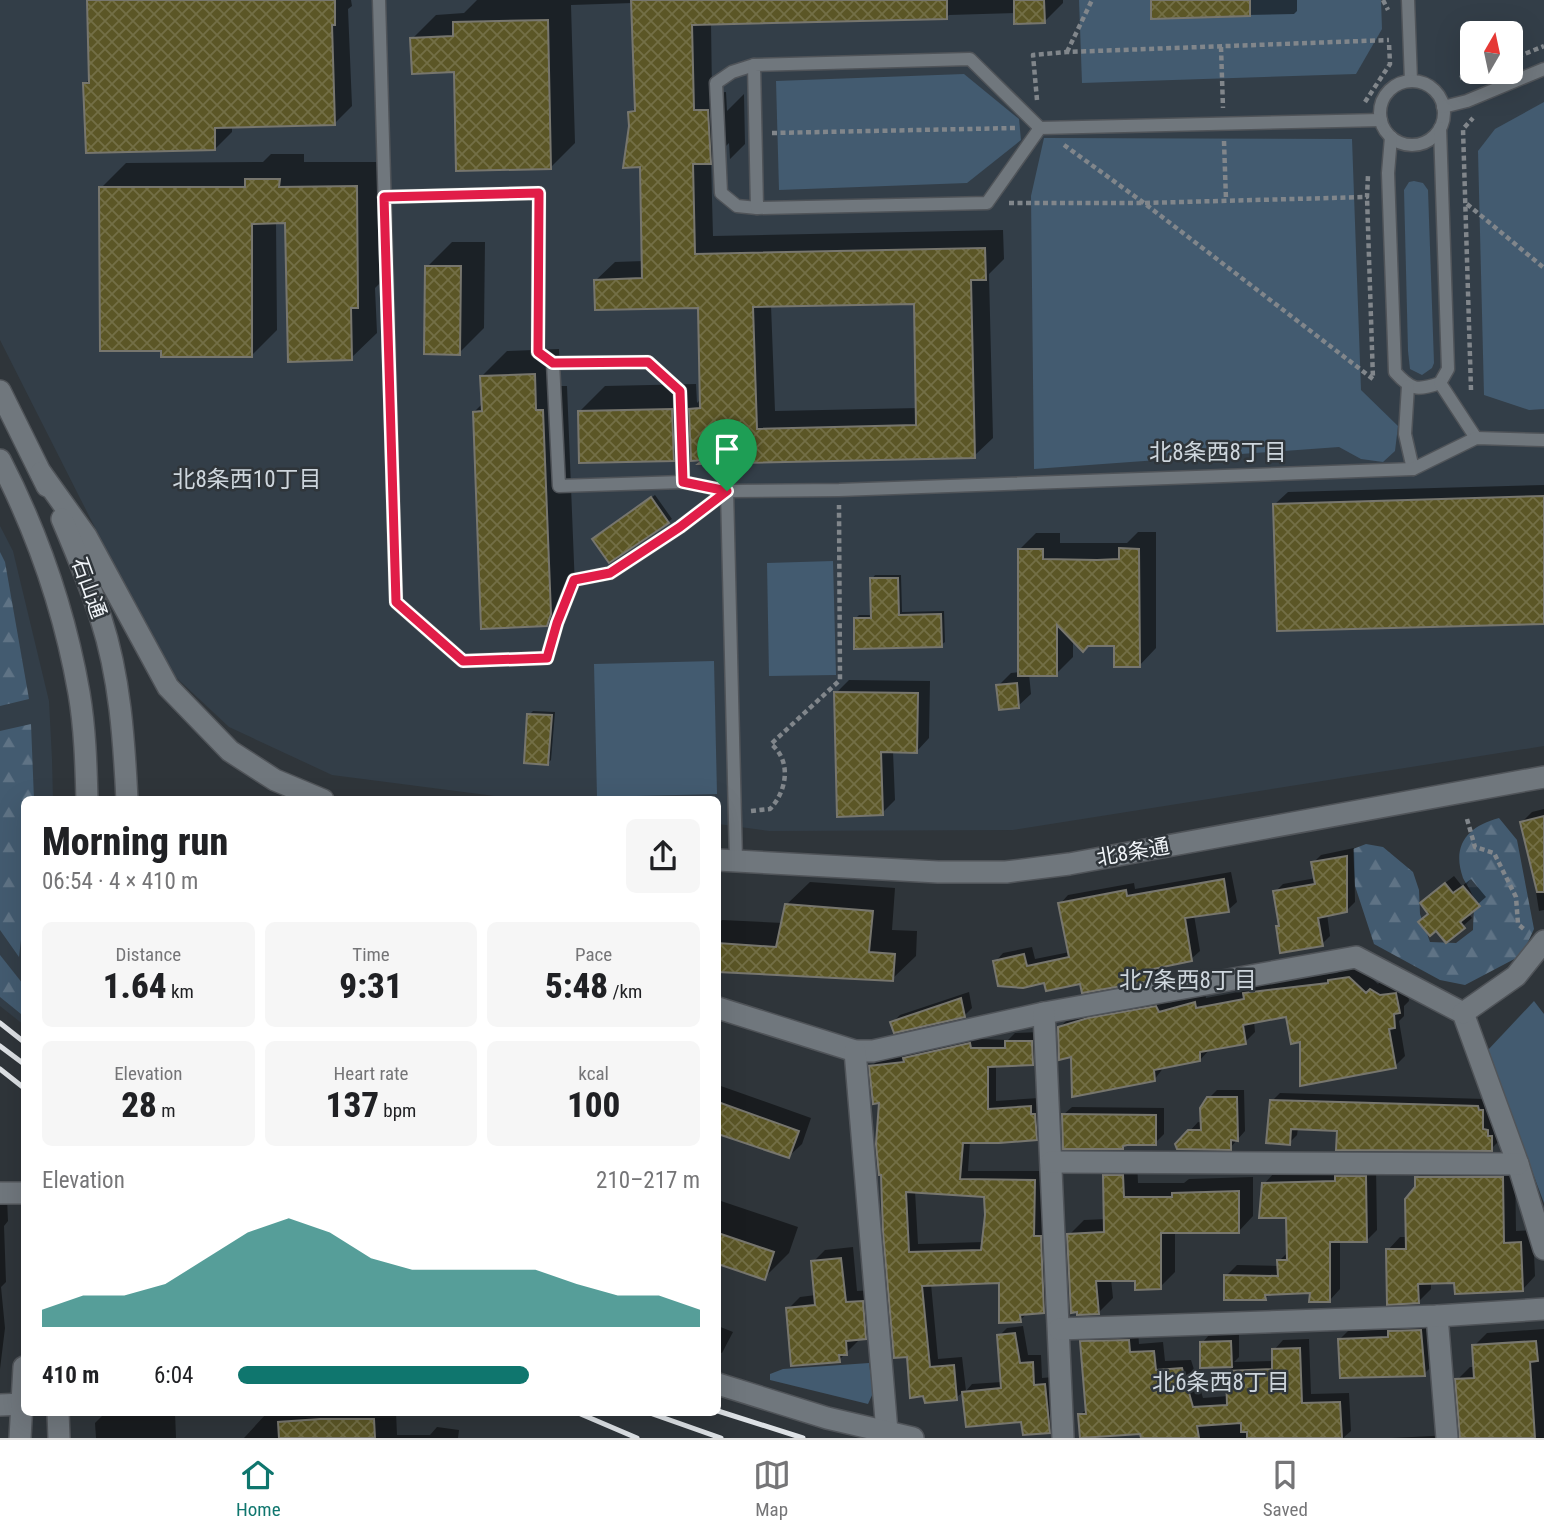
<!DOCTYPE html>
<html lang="en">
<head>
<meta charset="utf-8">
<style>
	body { margin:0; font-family:"Roboto Condensed","Noto Sans JP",sans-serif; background:#f6f6f6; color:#202124; height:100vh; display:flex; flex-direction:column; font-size:26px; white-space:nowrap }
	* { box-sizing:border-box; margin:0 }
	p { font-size:23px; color:#757577 }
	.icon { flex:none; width:38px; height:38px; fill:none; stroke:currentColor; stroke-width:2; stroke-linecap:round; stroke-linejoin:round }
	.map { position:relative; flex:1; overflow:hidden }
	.sheet { position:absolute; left:21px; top:796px; width:700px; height:620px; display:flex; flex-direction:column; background:#fff; border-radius:10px; box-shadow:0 7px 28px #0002 }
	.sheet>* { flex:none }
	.needle { width:46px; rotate:9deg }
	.buttons { position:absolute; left:1460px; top:21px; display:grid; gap:14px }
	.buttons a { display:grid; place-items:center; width:63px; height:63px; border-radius:10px; background:#fff; box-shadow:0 7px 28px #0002; font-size:35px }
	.pin { position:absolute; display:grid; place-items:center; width:60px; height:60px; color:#fff; margin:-72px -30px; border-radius:50% 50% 50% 0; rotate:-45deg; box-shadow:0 0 7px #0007 }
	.pin .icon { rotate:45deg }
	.round { display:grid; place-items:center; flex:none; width:74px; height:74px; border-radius:10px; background:#f6f6f6 }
	.overview { display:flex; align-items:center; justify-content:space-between; height:119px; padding:0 21px }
	h1 { font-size:38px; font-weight:800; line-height:52px }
	.figures { display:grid; grid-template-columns:repeat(3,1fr); gap:10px; height:119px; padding:7px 21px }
	.figures div { display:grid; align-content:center; border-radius:10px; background:#f6f6f6; text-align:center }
	.figures b { font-size:35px; font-weight:800 }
	.figures small { font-size:19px; font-weight:400 }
	.figures p { font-size:19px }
	.chart { height:196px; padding:14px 21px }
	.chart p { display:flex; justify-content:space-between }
	.chart svg { width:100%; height:126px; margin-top:7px; fill:#0f766e; opacity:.7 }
	ul { padding:0 21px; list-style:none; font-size:23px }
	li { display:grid; grid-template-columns:112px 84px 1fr; align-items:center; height:52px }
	li i { height:18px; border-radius:9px; background:#0f766e }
	.menu { display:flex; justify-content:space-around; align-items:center; height:98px; border-top:2px solid #e0e0e0; background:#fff; font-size:19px; color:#757577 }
	.menu a { display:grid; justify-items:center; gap:4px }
	.menu .current { color:#0f766e }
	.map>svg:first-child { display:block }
	.built { fill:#333e48; fill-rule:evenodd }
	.green { fill:#435b70 }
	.forest { fill:url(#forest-firs) }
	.shadow { fill:#0007; fill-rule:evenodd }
	.building { fill:url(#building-cross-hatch); stroke:#77766e; stroke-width:2; fill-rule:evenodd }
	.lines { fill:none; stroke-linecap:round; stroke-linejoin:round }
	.lane-casing { stroke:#505459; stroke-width:15 }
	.street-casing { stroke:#505459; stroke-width:24 }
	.secondary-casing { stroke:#505459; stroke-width:24 }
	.path { stroke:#81868b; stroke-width:4.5; stroke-dasharray:5 3.5; stroke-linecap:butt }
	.lane { stroke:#70777d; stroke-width:12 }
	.street { stroke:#70777d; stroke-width:21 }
	.secondary { stroke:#70777d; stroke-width:21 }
	.rail { stroke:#dee2e6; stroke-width:5 }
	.route-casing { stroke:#fff; stroke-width:14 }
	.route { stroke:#e11d48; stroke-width:9 }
	.labels { text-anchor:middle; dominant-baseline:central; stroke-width:5; stroke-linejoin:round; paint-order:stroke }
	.street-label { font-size:21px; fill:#f1f5f9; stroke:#2f353a }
	.neighbourhood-label { font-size:23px; fill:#ced6dd; stroke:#2f353a }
</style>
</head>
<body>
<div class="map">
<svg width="1544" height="1438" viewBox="0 0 1544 1438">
	<defs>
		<pattern id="forest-firs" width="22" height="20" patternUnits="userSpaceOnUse" patternTransform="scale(1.75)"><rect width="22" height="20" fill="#435b70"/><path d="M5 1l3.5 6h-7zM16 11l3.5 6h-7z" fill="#5f7385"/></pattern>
		<pattern id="building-cross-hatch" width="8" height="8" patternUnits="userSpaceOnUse" patternTransform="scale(1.75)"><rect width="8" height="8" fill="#5b5626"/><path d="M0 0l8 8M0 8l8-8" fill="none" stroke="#736f46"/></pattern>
	</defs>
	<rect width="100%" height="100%" fill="#2f353a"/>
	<!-- built -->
	<g class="built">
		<path d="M0,0h1544v746l-531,84 -244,1 -51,-7v-24h-192l-194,-25 -103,-48 -63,-59 -166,-328zM1472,33h38v39h-38z"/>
		<path d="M0,526l13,25 36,150 3,58 1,41h-29v225l-24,-19z"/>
	</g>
	<!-- green -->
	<g class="green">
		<path d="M1079,0h302l1,29 -26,45 -274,9z"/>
		<path d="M964,74l55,45 2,21 -54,43 -188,7 -3,-109z"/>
		<path d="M1544,102v307l-15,1 -45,-15 -6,-244 17,-22z"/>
		<path d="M1044,138l308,1 9,251 37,36 -3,25 -12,11 -22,-3 -22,-12 -305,22 -3,-273z"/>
		<path d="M1414,181l9,2 5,7 6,173 -2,5 -10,7 -12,-6 -2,-18 -4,-161 5,-8z"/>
		<path d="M833,561l3,114 -67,1 -2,-113z"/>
		<path d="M714,661l3,133 -120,3 -3,-133z"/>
		<path d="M1534,1001l10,13v189l-57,-152z"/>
		<path d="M869,1363l4,30 -5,11 -98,-24v-6l13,-5z"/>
	</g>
	<!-- forest -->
	<g class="forest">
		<path d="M0,552l5,10 24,137 -29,7z"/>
		<path d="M31,724l3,76h-10v113l-5,44 -19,-27v-199z"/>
		<path d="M1499,818l18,22 17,89 -12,26 -57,30 -25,-5 -66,-36 -19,-58 -2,-37 13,-5 17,3 30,25 6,18 1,24 10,28 26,1 17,-13c0,-10 2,-23 0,-33 -2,-7 -7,-13 -10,-19 -12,-34 6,-52 36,-60z"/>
		<path d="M0,955l23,29 -2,30 -21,-17z"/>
	</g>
	<!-- shadow -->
	<g class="shadow">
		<path d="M89,0h262l1,6 -4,3 4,97 -17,17 -103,3v6l-17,17 -130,-65 6,-7z"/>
		<path d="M477,0h586v3l-19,19 -28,-9 -67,2 -2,2 -236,6 1,70 14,-1 1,19 17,-17 1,50 -15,15 -1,-16 -18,18 2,75 290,-6 1,29 -15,15 4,164 -19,18 -268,3 -14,-19 -19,19 -93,-48 25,-25 91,-2 1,19 4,-4 -2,-93 -103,-26 19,-18 29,-1 -3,-96 -11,-39v-13l7,-7 -4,-103 -62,2 4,138 -24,24 -95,-97 -44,-31 24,-24 28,-2zM915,302l3,106 -143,3 -4,-106z"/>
		<path d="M1153,0h144v11l-3,3 -141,3z"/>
		<path d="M271,154h33v8h78v119l-7,7 2,45 -26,25 -65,-137 -10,1 1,108 -25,25 -151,-167 25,-25 137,-1z"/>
		<path d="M452,242h33l-1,86 -25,25 -32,-86z"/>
		<path d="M559,349l2,37h6l8,202 -3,11 -26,26 -72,-213 9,-9 -1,-27 25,-25z"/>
		<path d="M1544,485v137l-269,-118 13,-12z"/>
		<path d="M655,495l17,24 -62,42 -12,-25z"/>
		<path d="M1138,532h18v116l-17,18 -24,-22 -42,-5v18l-17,17h-27l2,20 -13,12 -20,-20 13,-13 9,-1 -1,-122 17,-17h24v10h67z"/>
		<path d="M875,575h26l1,37 42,-1 1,31 -4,3 -86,-26 4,-4h13v-36z"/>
		<path d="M849,680l81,1 -1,57 -12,13h-24l2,49 -13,13 -46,-120z"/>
		<path d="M533,711l22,1 -4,48 -3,3 -19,-48z"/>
		<path d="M1544,809v101l-5,1 -8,-51 -9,-38 10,-10z"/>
		<path d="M1354,848l1,54 -9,9 -19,3 3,22 -8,8 -45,-17 4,-3 -6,-32 8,-8 33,-6 -3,-15 8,-8z"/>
		<path d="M1231,872l6,30 -9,8 -34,5 6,36 -9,8 -34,7 1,5 -9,8 -68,3 -35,-1 -51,-19 8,-9 29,-6 3,12 35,-7 -10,-48 8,-9 66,-12 1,6z"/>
		<path d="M1454,876l8,10 9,-7 15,18 -18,16 4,5 -26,23 -10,-13 -6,-15v-18z"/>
		<path d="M810,882l85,6 -3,42 25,1 -1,25 -24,23 -174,-8v-47l4,-4 61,3 3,-18z"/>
		<path d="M1360,968l18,16 4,-4 24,3 3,18 -5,5v10l-5,5 6,35 -10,10 -107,-51 -34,6 1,11 -10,10 -35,7 -10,11 -36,7 -10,13 -81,-25 -13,-28 10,-10 96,-20 3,6 36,-10 1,5 43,-8 7,-6 81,-11 3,-2z"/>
		<path d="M969,992l3,16 -8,8 -72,7 8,-8z"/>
		<path d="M1040,1032l1,22 -9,9 -36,2v36l43,-3 6,31 -9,9 -66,3 -2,30h75v57h6l3,75 -8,9 -16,1 -8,7 -19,-39 -70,3 7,75 24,-2 4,34 6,-7 30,-2 -3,-46 8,-8 16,-2 5,29h13l1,23 11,-1 4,46 -8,8 -26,-11 -56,5 -3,-34 -8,7 -30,3 -45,-300 -10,-34 9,-9 29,-4 5,-5 65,-14 1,4 28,1 7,-7zM915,1191l71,4 1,20 -3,27 -66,2z"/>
		<path d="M718,1085l93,33 -9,26 -13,12 -71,-24z"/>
		<path d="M1217,1090h27l1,41 -15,17 -53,-3 21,-23 5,1 6,-25z"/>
		<path d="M1280,1093l205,6 5,4v18l5,1 4,19 -8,8 -152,-20 -41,-1 -1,7 -8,8 -17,-42z"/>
		<path d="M1072,1107l92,1v26l-9,9 -30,1 -3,3 -59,-32z"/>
		<path d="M1120,1161h17l1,22h46l5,-4 64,-2v39l-14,15h-64v41l-15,15 -23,-8h-26l2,19 -15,15 -29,-78 15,-15 22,-1 -1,-43z"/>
		<path d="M1430,1165h85l1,66 17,-1 2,46 -12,13 -67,-8 -25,1v7l-13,13 -30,-52 12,-13h8l9,-49v-11z"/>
		<path d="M1376,1167l1,63 -10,10h-27v49l-10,11 -19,-9 -40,2 -6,6 -39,-23 11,-11 42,1v-5l9,-9 -1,-36 -23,-32 10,-11z"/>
		<path d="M0,1198h7l1,23 -4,5 2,56 -5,5 4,41 -5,41z"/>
		<path d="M718,1200l80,27 -9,26 -25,25 -46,-16z"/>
		<path d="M853,1247l4,44 17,-1 3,35 -12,12 -7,1v3l-19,19 -51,-51 12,-12 16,-2 -3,-33 12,-12z"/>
		<path d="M1428,1322l4,44 -8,8 -84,-35 8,-8 44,-2 6,-6z"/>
		<path d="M718,1326l15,6 -11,21 -4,-2z"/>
		<path d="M1544,1329v109h-83l-4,-58 13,-13h6l-2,-21 13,-13z"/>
		<path d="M1138,1331l1,13 24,-2 2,19 26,-1 12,38 26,-2 -1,-24 6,-6 -32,1v-24l8,-9 29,-1v24l-5,5 40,-1v-11l9,-10 26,-1 2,55 38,-1 2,38 -8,7h-201v-6l-60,6 -2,-23 8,-7 -7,-66 10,-9z"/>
		<path d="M106,1412h69l1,26h-80l-1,-15z"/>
		<path d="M295,1412h101l1,23h33l7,-8 22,3 -1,8h-214l22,-24z"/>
		<path d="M1452,1435l6,3h-66z"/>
	</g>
	<!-- building -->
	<g class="building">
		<path d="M87,0h248v25h-3l3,100 -120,3v22l-129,3 -3,-70h6z"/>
		<path d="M631,0h316v19l-255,6 2,85h14l3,54h-18l2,90 290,-6 1,32h-15l4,178 -277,6 5,-4 -12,1 -2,-52 11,-1 -2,-100 -103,2 -1,-30 48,-2 -2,-111 -17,1 6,-42 -1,-14 7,-1zM914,304l2,121 -159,4 -4,-122z"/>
		<path d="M1014,0h30l1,23 -31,1z"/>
		<path d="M1151,0h99v16l-99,3z"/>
		<path d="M548,20l3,149 -95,2 -2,-99 -42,2 -2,-36 43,-2v-14z"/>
		<path d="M245,179h35l-1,8 78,-1 1,122h-7l1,52 -64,2 -3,-139 -33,1v133h-91v-6h-61l-1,-164h146z"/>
		<path d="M425,266h36l-1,89 -36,-1z"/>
		<path d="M535,374l1,36h7l8,204 -4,12 -66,3 -8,-217 9,-1 -2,-35z"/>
		<path d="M672,409l2,52 -95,2 -1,-52z"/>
		<path d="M1544,496v128l-267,7 -4,-127z"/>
		<path d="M651,497l18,26 -60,40 -17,-24z"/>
		<path d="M1119,548l20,1 1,118h-26v-21h-26l-5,6 -26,-27v51h-39v-127h25v10l54,1 22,-1z"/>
		<path d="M870,578h28l1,37 42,-1 1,33 -88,2v-31h17z"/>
		<path d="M1017,683l2,25 -20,2 -3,-25z"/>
		<path d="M834,692l84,1 -1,60 -36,-1 2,63 -46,2z"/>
		<path d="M527,714l25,1 -4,50 -24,-2z"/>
		<path d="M1544,816v76h-7l-17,-70z"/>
		<path d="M1347,856v56l-29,6 5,28 -43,7 -4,-27h3l-6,-35 42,-7 -4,-22z"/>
		<path d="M1224,879l5,33 -44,6 7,43 -44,9 2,11 -68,12 -2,-9 -34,7 -2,-8 -21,5 -25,-2 -5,-25 31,-7 3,12 42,-9 -11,-54 68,-13 1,6z"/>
		<path d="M1445,883l8,10 10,-7 17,20 -20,16 5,6 -19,15 -10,-12 -6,5 -12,-14 10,-8 -8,-11z"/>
		<path d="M785,904l88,7 -4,41 26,2 -2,27 -175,-9v-29l58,4z"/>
		<path d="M1349,977l17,16 4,-4 10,6 16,-2 4,20 -6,1 1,14 -6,1 7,39 -96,18v-44l-9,2 -5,-27 -43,8 3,19 -46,8v9l-46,9 1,11 -83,16 -1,-40 -12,3 -1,-33 30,-9 68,-12 3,6 36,-10 1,6 48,-9 -1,-6 85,-10v-3z"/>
		<path d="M961,998l4,19 -71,16 -4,-11z"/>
		<path d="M1005,1041h27l1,24 -45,2v42l43,-3v8h4l2,26 -38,3h-36l-3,36 75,1 -1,56h7l3,77 -24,2 1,7 -22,1v-40l-77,3 8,81 24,-2 3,35 -32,3 -2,-7 -13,2 -3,-41 -13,1 -11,-126 -2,-57h-2l-3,-31 3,-41 -6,1 -4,-38 35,-4 -1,-4 67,-15 1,5h34zM906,1192l78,5 1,18 -4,35 -72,2z"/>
		<path d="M1207,1097h30l1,44 -7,-1v10l-54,-1 -2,-5 13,-14h13l-1,-22z"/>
		<path d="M1270,1100l208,6 1,4h4v19l5,1v6h4v15l-156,-1 1,-19 -46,-2 -1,16 -24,-2z"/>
		<path d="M718,1102l81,29 -10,27 -71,-24z"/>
		<path d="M1062,1114l94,1v30h-29l-4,1v3h-60z"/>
		<path d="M1103,1175h20l1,22h48v-4l67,-2v42h-78v56l-26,1v-9h-39l3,33 -22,1v-3l-6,1 -4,-79 37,-2z"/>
		<path d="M1335,1176h31l1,66h-37v60h-21l1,-9 -45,2 1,5h-42v-25l54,1 -1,-16h10l-1,-42h-27l3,-35 73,-2z"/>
		<path d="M1415,1177h88l1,66 17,-1 2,49 -68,3 -1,-11 -36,1 1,19 -32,2 -1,-56h20l-1,-50 10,-12z"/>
		<path d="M718,1233l56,19 -9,28 -47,-16z"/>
		<path d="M841,1258l5,44 17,-1 3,38 -20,2 1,14h-8l1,7 -49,4 -5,-58 29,-3 -4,-44z"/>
		<path d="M1421,1330l4,46 -85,2 -2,-39 50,-2v-6z"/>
		<path d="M1015,1333l5,30 13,-1 1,23 11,-1 5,49 -27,2 -2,-13 -55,5 -4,-35 39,-4 -4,-53z"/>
		<path d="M1129,1340l1,12 24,-1 2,19 26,-2 11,39 34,-2 -1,-34 46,-2v-20l28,-1 2,55 38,-1 2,36h-95v-6h-6v-9l-44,3 2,12h-58l-1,-4 -60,4 -2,-24h8l-6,-73z"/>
		<path d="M1231,1341l1,26 -32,1v-26z"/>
		<path d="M1536,1341l2,20 -8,1 5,76h-75l-5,-59 19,-1 -2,-33z"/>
		<path d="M320,1419h54l1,19h-96l-1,-16z"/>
	</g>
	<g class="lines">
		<defs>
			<g id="lane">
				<path d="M379,0l17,602 67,59 84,-3 10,-35 17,-43 36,-7 70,-46 47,-36"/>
				<path d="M1408,0l3,81"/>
				<path d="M754,65l-22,7 -16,11 5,110 16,13 20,2"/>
				<circle cx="1412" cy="113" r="32"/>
				<path d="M1443,107l24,-6 77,-32"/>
				<path d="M1040,128l-53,75 -230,5 -3,-143 216,-6 70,69 341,-8"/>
				<path d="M1391,137l-3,36 7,199c16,18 22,19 45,11l8,-14 -8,-241"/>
				<path d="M384,197l155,-4 -1,159 15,11 6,123 124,-4"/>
				<path d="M553,363l95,-1 32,29 3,91 44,9"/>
				<path d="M1440,383l36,55"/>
				<path d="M1408,386l-3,48 8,35"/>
				<path d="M736,861l-9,-370 112,-1 574,-21 63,-31 68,2"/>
			</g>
			<g id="street">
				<path d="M718,1008l137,43h18l171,-38 312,-56 107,56 55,151 26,85"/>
				<path d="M1044,1013l19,425"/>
				<path d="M1463,1013l53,-37 28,-35"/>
				<path d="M855,1051l32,381"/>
				<path d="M1051,1162l467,2"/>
				<path d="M0,1193h24"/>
				<path d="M1437,1316l10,122"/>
				<path d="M1059,1329l378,-13 107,-7"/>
				<path d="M718,1384l109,34 86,20"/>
				<path d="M0,1405l24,-1"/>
			</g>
			<g id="secondary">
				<path d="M0,391l47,95"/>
				<path d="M0,460c37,72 65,153 79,233 6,35 7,71 8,107"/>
				<path d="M41,473l45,63 82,151 62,64 45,29 48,20"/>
				<path d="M62,519c14,33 28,66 39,100 19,58 23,121 26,181"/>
				<path d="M718,860l220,12h68l63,-8 475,-87"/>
				<path d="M58,1412l1,26"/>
				<path d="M20,1438l4,-71"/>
			</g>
		</defs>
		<!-- lane casing -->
		<use href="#lane" class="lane-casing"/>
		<!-- street casing -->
		<use href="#street" class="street-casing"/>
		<!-- secondary casing -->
		<use href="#secondary" class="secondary-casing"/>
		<!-- path -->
		<g class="path">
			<path d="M1383,0l5,10"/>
			<path d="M1221,47l2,61"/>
			<path d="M1067,52l25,-52"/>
			<path d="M1510,60l34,-14"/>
			<path d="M1460,78l20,-6"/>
			<path d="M1037,100l-4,-45 34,-3 322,-12"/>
			<path d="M1365,102l25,-38 -1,-21"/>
			<path d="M772,133l244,-5"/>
			<path d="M1224,141l2,59"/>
			<path d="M1064,145l80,58 229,176 -6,-182"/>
			<path d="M1009,203h135l223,-6 1,-22"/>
			<path d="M1467,204l77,64"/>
			<path d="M1471,390l-8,-261 10,-11"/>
			<path d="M751,811l19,-2c17,-18 22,-48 1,-65l69,-64 -1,-175"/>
			<path d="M1467,819l8,28 19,6 22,44 2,27 7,6"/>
		</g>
		<!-- lane -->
		<use href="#lane" class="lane"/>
		<!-- street -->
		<use href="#street" class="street"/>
		<!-- secondary -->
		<use href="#secondary" class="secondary"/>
		<!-- rail -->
		<g class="rail">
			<path d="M0,1023l24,19"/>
			<path d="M0,1046l24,18"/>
			<path d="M0,1069l24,19"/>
			<path d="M718,1411l85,27"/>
			<path d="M576,1412l61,26"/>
			<path d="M647,1412l74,26"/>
		</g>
	</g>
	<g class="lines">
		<defs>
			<path id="route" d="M539,193l-1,159 15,11 95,-1 32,29 3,91 44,9 -47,36 -70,46 -36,7 -17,43 -10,35 -84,3 -67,-59 -12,-405z"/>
		</defs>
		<!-- route casing -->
		<use href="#route" class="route-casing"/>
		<!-- route -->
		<use href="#route" class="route"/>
	</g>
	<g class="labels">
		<!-- street labels -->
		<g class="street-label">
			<text transform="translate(89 588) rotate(70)">石山通</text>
			<text transform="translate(1133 852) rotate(-10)">北8条通</text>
		</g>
		<!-- neighbourhood labels -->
		<g class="neighbourhood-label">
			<text x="1218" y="452">北8条西8丁目</text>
			<text x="247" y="479">北8条西10丁目</text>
			<text x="1188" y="980">北7条西8丁目</text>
			<text x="1221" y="1382">北6条西8丁目</text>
		</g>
	</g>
</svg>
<div class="buttons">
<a><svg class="needle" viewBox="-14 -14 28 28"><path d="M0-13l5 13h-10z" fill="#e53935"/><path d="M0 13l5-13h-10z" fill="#757577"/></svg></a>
</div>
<div class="pin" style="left:727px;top:491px;background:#1e9e55"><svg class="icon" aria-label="arrive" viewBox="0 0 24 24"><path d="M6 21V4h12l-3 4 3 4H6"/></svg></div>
<section class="sheet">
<div class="overview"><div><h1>Morning run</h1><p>06:54 · 4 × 410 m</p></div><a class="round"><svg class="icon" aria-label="share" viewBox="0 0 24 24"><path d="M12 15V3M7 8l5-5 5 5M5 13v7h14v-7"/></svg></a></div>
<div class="figures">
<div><p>Distance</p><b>1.64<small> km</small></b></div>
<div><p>Time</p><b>9:31</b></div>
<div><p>Pace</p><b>5:48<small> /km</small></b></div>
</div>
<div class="figures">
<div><p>Elevation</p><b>28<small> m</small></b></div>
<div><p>Heart rate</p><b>137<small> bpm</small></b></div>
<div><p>kcal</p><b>100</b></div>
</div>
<div class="chart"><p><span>Elevation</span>210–217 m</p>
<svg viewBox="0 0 160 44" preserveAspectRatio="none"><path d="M0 44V38L10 33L20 33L30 29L40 20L50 11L60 6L70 11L80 20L90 24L100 24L110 24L120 24L130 29L140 33L150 33L160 38V44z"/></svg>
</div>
<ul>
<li><b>410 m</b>6:04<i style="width:63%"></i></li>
</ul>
</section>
</div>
<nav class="menu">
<a class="current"><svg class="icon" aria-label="home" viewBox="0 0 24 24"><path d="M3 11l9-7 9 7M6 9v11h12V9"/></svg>Home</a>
<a><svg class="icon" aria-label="map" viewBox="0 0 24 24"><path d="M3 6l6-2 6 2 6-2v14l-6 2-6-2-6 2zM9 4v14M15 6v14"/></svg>Map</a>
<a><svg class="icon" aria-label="saved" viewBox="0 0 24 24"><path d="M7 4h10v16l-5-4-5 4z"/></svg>Saved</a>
</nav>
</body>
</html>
